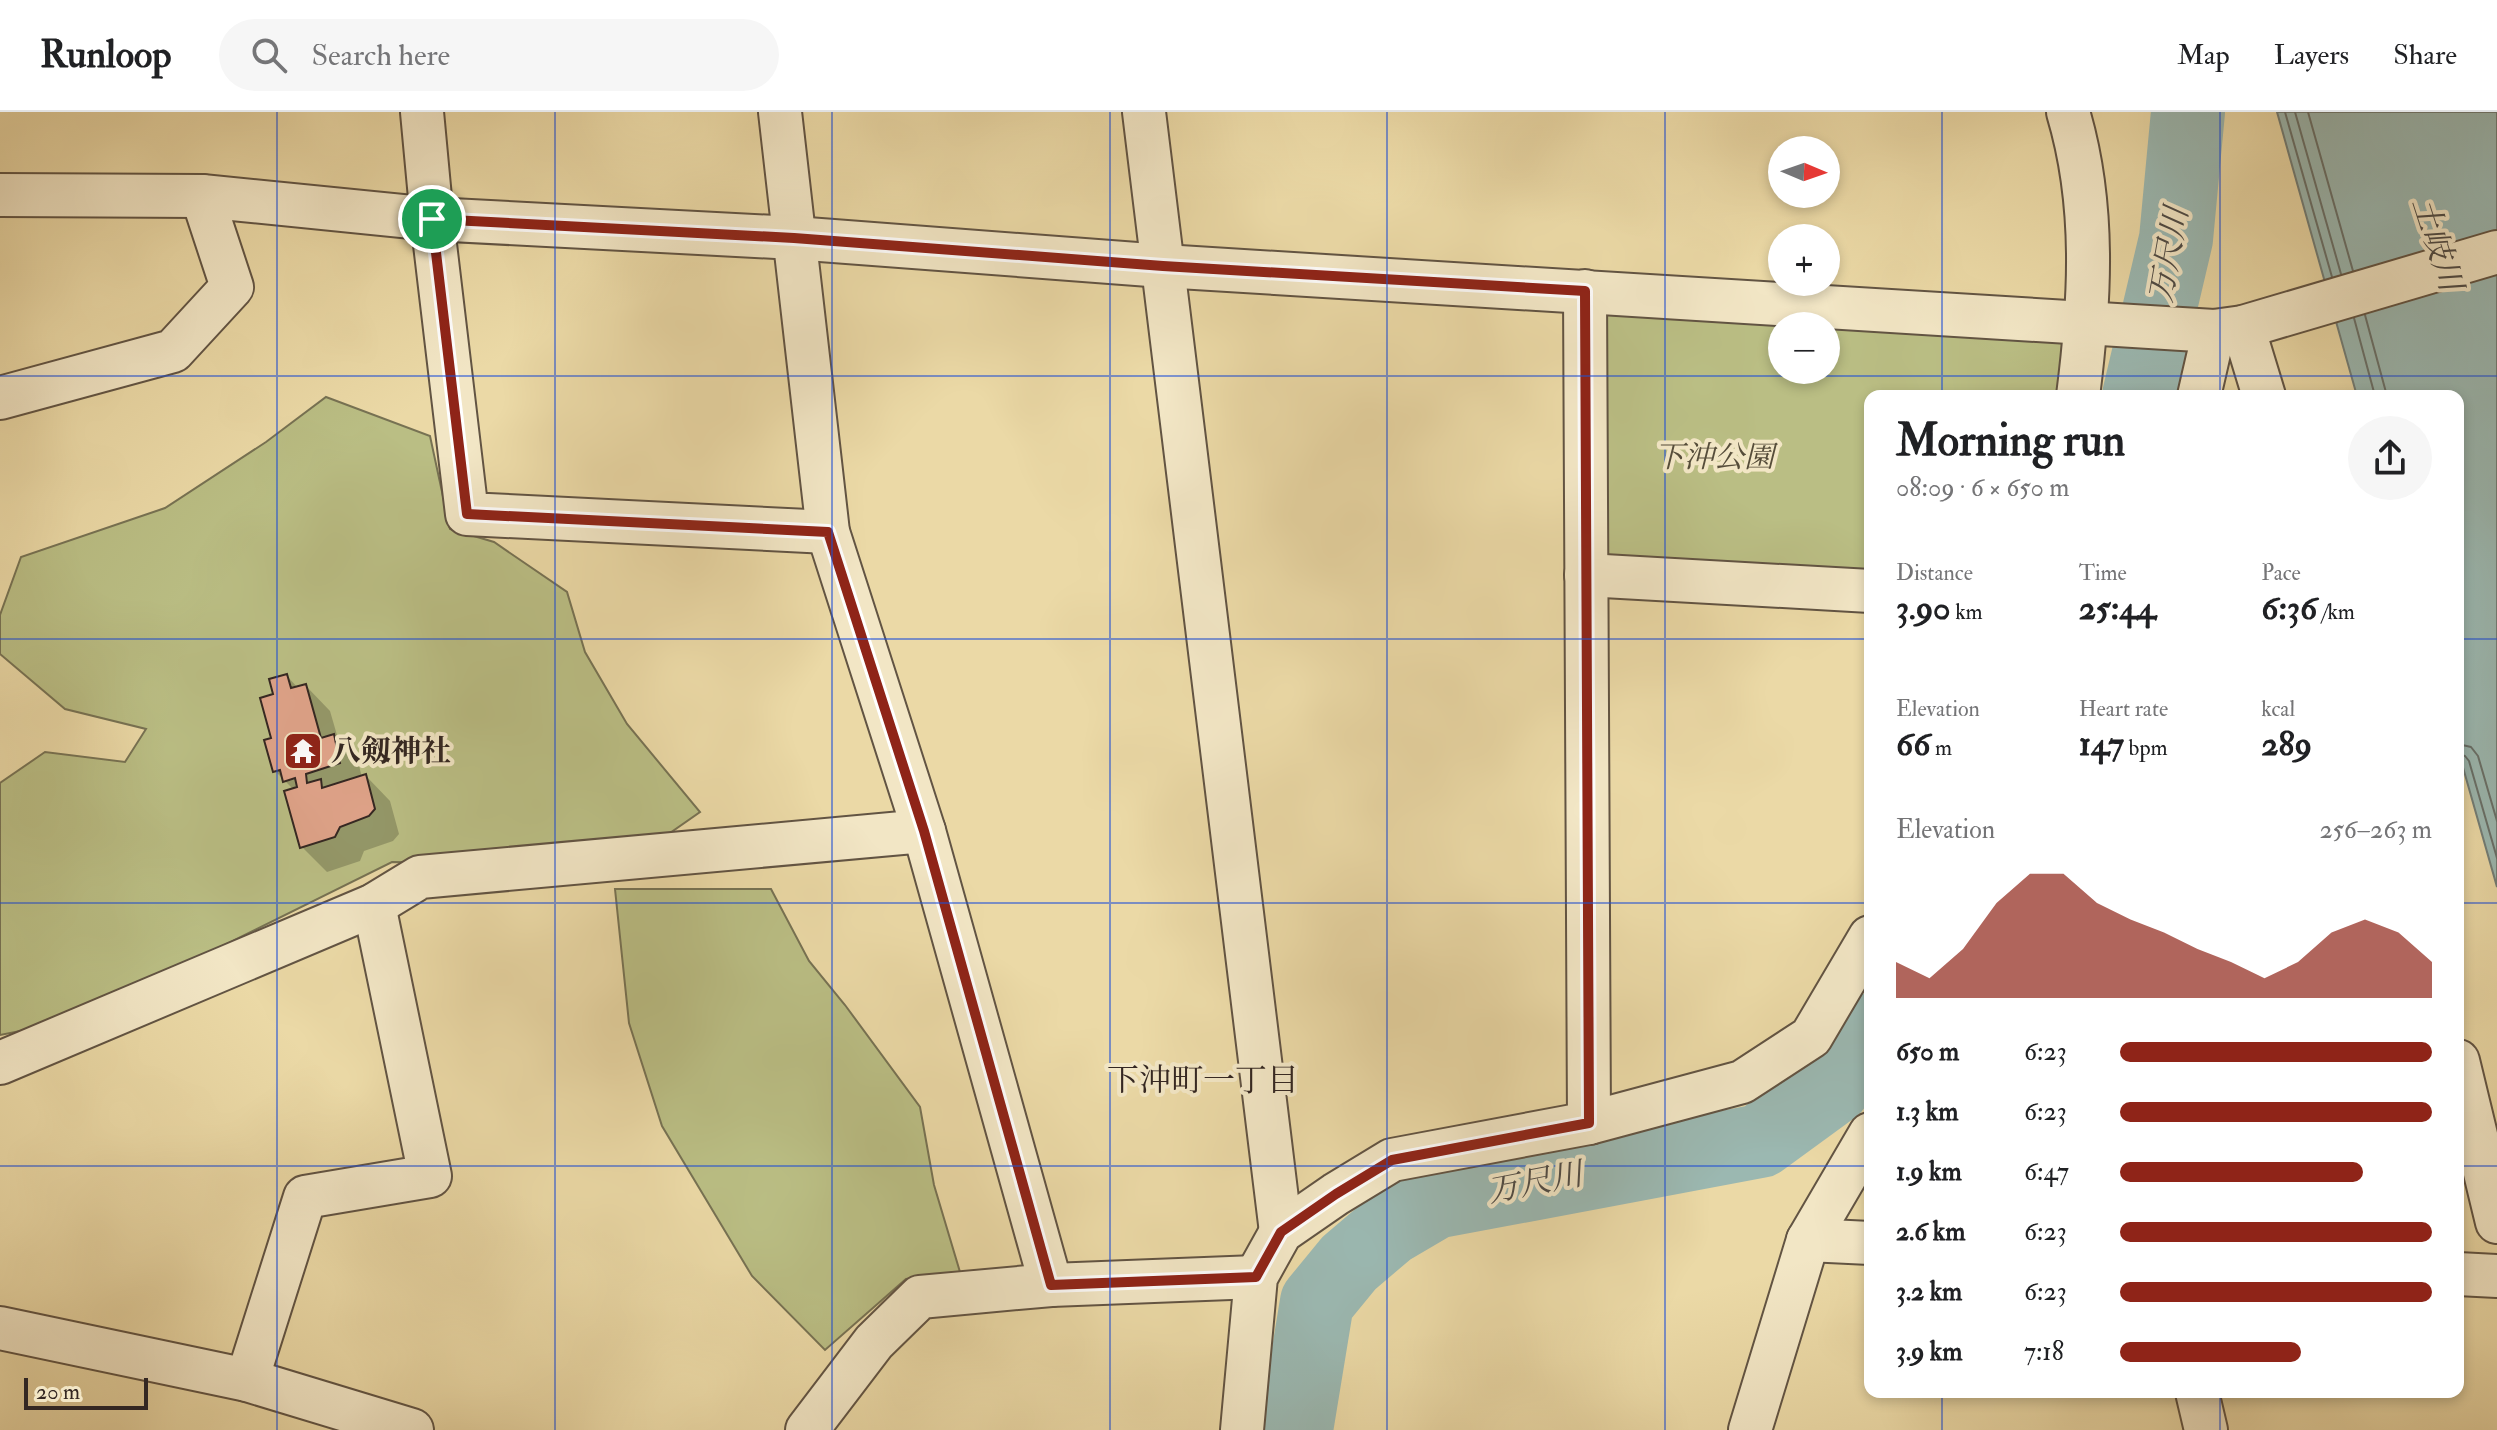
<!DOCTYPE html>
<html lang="en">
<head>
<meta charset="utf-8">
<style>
	body { margin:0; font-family:"IM FELL Double Pica","Noto Serif JP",serif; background:#f6f6f6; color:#202124; height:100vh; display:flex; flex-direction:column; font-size:30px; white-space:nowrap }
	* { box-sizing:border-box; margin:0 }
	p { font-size:26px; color:#757577 }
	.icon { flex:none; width:44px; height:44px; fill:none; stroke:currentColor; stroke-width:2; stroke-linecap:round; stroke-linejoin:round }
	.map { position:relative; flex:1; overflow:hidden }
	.details { position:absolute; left:1864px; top:278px; width:600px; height:1008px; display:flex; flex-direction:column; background:#fff; border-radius:16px; box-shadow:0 4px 12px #0003 }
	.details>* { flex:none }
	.needle { width:52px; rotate:92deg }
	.fabs { position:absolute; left:1768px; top:24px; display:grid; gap:16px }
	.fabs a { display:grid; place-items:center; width:72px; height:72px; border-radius:50%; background:#fff; box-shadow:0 4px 12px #0003; font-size:40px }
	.scale { position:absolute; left:24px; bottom:20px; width:124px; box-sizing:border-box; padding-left:8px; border:4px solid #342722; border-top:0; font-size:22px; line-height:28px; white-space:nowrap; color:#342722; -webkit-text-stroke:6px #f2e6c5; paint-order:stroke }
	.pin { position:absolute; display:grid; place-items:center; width:68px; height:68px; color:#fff; margin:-34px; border:4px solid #fff; border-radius:50%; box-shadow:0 2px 8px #0007 }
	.round { display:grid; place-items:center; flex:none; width:84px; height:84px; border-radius:42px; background:#f6f6f6 }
	.headline { display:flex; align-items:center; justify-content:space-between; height:136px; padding:0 32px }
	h1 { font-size:44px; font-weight:700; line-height:60px }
	.figures { display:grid; grid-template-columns:repeat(3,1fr); gap:12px; height:136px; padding:8px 32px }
	.figures div { display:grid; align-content:center }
	.figures b { font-size:34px; font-weight:700 }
	.figures small { font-size:22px; font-weight:400 }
	.figures p { font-size:22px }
	.chart { height:224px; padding:16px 32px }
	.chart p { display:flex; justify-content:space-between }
	.chart svg { width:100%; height:144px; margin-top:8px; fill:#8f2418; opacity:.7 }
	ul { padding:0 32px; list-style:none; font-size:26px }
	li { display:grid; grid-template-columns:128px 96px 1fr; align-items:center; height:60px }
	li i { height:20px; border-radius:10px; background:#8f2418 }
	header { display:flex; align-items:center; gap:48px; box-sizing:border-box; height:112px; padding:0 40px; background:#fff; border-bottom:2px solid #e0e0e0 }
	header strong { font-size:38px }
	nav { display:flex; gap:44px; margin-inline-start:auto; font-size:28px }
	.search { width:560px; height:72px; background:#f6f6f6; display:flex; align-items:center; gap:20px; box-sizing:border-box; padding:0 28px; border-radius:44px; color:#757577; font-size:30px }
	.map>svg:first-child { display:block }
	.green { fill:#babe84; stroke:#777253; stroke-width:2; fill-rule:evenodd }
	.water { fill:#9bb8b1; stroke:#727e78; stroke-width:2 }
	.shadow { fill:#0003 }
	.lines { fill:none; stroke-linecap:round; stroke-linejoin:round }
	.shore { stroke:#68706a; stroke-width:2 }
	.river { stroke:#9bb8b1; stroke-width:74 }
	.building { fill:#dfa389; stroke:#342722; stroke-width:2 }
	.minor-casing { stroke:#625443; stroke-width:46 }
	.minor { stroke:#f2e6c5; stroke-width:42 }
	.route-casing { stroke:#fff; stroke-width:16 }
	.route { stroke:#8f2418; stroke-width:10 }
	.grid { fill:none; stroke:#1d4ed8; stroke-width:2; stroke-opacity:0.55 }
	.labels { text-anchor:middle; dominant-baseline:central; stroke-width:8; stroke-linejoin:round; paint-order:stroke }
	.park-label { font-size:30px; font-style:italic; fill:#564d3a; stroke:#f2e6c5 }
	.poi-label { font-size:30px; font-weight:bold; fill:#342722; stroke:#f2e6c5; text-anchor:start }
	.water-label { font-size:32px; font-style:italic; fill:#4e4b46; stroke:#f2e6c5 }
	.neighbourhood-label { font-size:32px; fill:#342722; stroke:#f2e6c5 }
</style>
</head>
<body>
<header>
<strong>Runloop</strong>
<div class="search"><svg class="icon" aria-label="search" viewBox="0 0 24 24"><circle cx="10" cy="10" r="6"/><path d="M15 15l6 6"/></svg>Search here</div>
<nav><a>Map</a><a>Layers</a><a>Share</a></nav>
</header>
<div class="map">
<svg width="2497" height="1318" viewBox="0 0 2497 1318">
	<rect width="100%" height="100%" fill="#ebd9a6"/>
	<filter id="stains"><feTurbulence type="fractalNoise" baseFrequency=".0025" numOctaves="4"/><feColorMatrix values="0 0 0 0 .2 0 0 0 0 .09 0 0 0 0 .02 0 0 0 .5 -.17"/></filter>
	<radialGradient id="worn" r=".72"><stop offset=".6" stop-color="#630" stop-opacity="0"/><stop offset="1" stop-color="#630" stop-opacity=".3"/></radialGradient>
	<!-- green -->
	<g class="green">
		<path d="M1598,201l476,27 -10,56h-194v180l-265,-14zM1782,214h44v44h-44z"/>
		<path d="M326,285l104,39 20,93 44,13 73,50 18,60 42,72 73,88 -43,30 -201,21 -64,-1 -321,159 -71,14v-252l45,-31 80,10 21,-33 -81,-20 -65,-55v-39l21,-58 144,-49 101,-66z"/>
		<path d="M615,777h156l38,72 36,44 75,102 14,78 26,87 -54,7 -81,71 -73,-74 -90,-150 -33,-103z"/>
	</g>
	<!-- water -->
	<path class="water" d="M2277,0h220v775l-39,-137v-354h-101z"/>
	<!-- shadow -->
	<path class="shadow" d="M287,564l11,12 8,-2 24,25 9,31 19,19 4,17 4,-2 24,25 9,33 -6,7 -29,10 -4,10 -33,11 -25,-25 -8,-57 -19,-19v-76z"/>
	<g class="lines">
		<!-- shore -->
		<g class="shore">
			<path d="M2285,0l47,165"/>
			<path d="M2295,0l46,162"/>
			<path d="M2308,0l45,159"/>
			<path d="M2365,203l22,81"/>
			<path d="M2354,206l21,78"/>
			<path d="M2458,632l13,3 7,9 19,65"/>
			<path d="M2458,642l7,2 4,5 28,97"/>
		</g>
		<!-- river -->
		<g class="river">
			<path d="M2139,284l37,-157 12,-127"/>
			<path d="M1296,1318l21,-128 32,-39 40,-34 46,-27 325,-61 74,-54 36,-57"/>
		</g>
	</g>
	<!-- building -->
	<path class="building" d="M287,562l4,14 15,-4 15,54 13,-4 6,29 -34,11 1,9 14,-4 1,9 44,-14 9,35 -6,7 -29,11 -5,10 -35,11 -16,-57 13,-4 -2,-9 -12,4 -3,-12 -7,2 -9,-32 7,-2 -11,-40 13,-4 -4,-15z"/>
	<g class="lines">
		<defs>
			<g id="minor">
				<path d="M422,0l10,107 35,295 361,18"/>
				<path d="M780,0l48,420 96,299 127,454"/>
				<path d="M1144,0l137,1120"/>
				<path d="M2068,0c28,93 22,190 10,284"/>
				<path d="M0,83l202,1 230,23 362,19 369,28 1051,65 29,-4 254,-75"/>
				<path d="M2243,215l21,69"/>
				<path d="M2199,284l15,-65"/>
				<path d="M0,286l173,-47 59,-64 -30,-91"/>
				<path d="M1586,463l284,16"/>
				<path d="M2458,949l39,161"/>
				<path d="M0,951l374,-158 46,-28 504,-46"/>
				<path d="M1589,1011l153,-41 69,-45 59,-100"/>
				<path d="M1808,1128l62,3"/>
				<path d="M2458,1162l39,2"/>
				<path d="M0,1216l247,52 165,50"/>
				<path d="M247,1268l58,-183 125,-21 -56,-271"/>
				<path d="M2197,1280l9,38"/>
				<path d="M807,1318l67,-88 46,-45 131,-12 205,-8"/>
				<path d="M1242,1318l14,-153 25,-45 55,-38 56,-34 197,-37 -4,-832"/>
				<path d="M1750,1318l58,-190 62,-106"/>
			</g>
		</defs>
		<!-- minor casing -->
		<use href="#minor" class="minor-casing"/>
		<!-- minor -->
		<use href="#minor" class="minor"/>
	</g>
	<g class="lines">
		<defs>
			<path id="route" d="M432,107l362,19 369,28 422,25 4,832 -197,37 -56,34 -55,38 -25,45 -205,8 -127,-454 -96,-299 -361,-18z"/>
		</defs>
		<!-- route casing -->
		<use href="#route" class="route-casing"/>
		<!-- route -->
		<use href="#route" class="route"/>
	</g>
	<!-- grid -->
	<path class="grid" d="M277,0v1318M555,0v1318M832,0v1318M1110,0v1318M1387,0v1318M1665,0v1318M1942,0v284M2220,0v284M0,264h2497M0,527h1870M2458,527h39M0,791h1870M2458,791h39M0,1054h1870M2458,1054h39M1942,1280v38M2220,1280v38"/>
	<!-- icons -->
	<defs>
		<symbol id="temple-square" viewBox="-11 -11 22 22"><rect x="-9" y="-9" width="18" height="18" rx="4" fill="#8f2418" stroke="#f2e6c5"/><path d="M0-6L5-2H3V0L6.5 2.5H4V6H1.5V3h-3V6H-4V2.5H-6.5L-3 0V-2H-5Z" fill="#fff"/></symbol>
	</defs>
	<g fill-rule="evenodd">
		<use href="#temple-square" x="281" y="617" width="44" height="44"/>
	</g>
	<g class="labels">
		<!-- park labels -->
		<g class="park-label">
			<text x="1714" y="345">下沖公園</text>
		</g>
		<!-- poi labels -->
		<g class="poi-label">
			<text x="331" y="639">八剱神社</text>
		</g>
		<!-- water labels -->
		<g class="water-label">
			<text transform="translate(2437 132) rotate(72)">土岐川</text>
			<text transform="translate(2169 143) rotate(-80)">万尺川</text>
			<text transform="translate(1535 1071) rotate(-11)">万尺川</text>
		</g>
		<!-- neighbourhood labels -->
		<g class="neighbourhood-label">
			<text x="1203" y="969">下沖町一丁目</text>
		</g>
	</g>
	<rect width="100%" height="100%" filter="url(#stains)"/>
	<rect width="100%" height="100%" fill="url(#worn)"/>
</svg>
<div class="fabs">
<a><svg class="needle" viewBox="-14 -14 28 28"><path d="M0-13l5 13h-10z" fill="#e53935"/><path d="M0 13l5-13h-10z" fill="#757577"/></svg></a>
<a>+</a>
<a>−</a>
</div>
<div class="scale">20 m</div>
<div class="pin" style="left:432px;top:107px;background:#1e9e55"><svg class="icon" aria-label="arrive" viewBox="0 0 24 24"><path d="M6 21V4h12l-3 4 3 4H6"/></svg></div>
<section class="details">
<div class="headline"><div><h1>Morning run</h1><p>08:09 · 6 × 650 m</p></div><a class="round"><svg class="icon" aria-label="share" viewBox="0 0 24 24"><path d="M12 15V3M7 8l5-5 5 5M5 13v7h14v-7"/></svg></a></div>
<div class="figures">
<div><p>Distance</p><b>3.90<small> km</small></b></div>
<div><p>Time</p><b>25:44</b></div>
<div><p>Pace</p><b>6:36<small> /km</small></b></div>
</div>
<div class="figures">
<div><p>Elevation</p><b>66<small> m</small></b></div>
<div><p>Heart rate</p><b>147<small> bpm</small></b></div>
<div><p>kcal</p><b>289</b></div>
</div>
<div class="chart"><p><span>Elevation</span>256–263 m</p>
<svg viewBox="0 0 160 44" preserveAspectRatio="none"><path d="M0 44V33L10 38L20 29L30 15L40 6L50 6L60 15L70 20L80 24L90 29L100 33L110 38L120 33L130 24L140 20L150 24L160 33V44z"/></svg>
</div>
<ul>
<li><b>650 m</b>6:23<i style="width:100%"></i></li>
<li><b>1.3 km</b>6:23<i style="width:100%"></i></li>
<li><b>1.9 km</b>6:47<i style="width:78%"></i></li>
<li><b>2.6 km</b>6:23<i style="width:100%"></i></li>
<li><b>3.2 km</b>6:23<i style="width:100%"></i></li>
<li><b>3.9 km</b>7:18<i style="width:58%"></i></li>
</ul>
</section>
</div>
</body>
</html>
